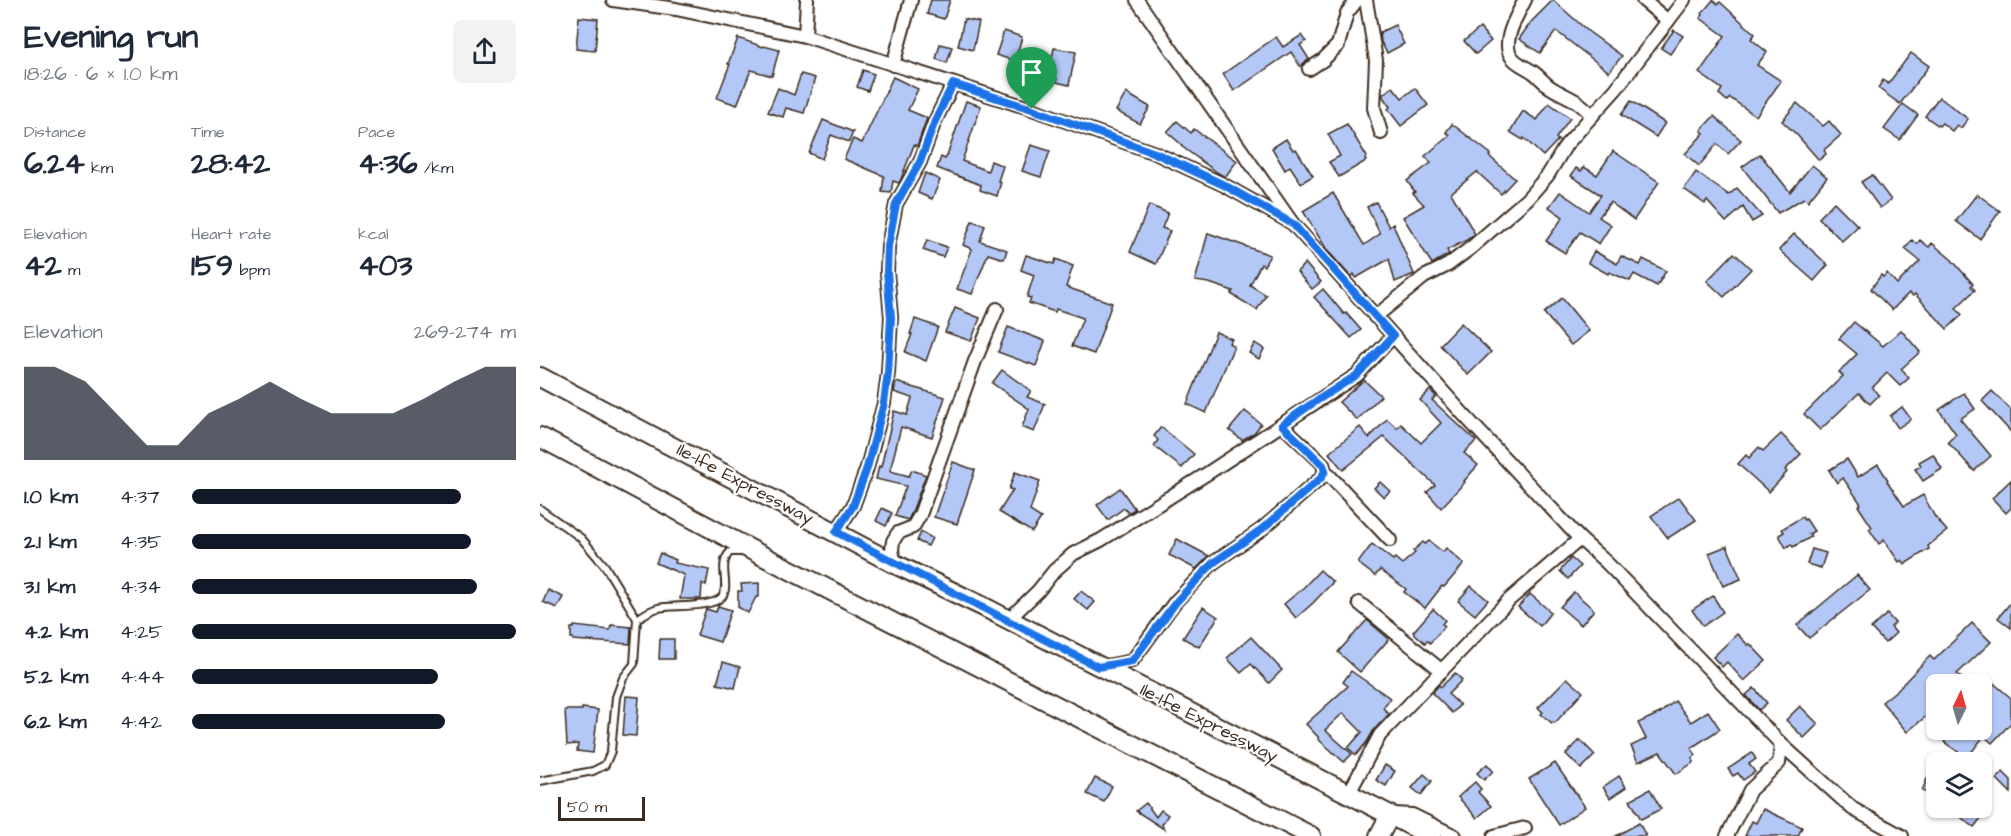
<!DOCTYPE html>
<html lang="en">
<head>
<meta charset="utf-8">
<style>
	body { margin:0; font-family:"Architects Daughter",sans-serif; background:#f2f2f3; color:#1f2937; height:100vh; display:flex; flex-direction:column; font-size:22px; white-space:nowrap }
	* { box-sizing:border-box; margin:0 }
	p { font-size:20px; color:#747a83 }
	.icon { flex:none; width:33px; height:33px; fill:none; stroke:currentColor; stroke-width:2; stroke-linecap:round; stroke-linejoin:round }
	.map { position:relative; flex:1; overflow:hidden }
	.sheet { display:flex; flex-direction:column; background:#fff; width:540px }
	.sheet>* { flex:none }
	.needle { width:39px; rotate:5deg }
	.fabs { position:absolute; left:1386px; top:674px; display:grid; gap:12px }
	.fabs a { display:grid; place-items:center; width:66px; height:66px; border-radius:9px; background:#fff; box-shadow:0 2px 4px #0004; font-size:30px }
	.scale { position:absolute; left:18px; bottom:15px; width:87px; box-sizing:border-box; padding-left:6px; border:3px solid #3b2a1e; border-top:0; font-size:16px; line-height:21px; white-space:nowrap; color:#3b2a1e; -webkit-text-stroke:4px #fff; paint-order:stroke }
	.pin { position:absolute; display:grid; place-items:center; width:51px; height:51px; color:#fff; margin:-62px -26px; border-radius:50% 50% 50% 0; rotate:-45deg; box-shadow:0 0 6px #0007 }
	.pin .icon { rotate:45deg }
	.round { display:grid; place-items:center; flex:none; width:63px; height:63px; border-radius:9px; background:#f2f2f3 }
	.headline { display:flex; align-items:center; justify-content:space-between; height:102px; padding:0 24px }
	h1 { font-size:33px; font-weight:700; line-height:45px }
	.stats { display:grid; grid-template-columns:repeat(3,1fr); gap:9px; height:102px; padding:6px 24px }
	.stats div { display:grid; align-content:center }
	.stats b { font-size:30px; font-weight:700 }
	.stats small { font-size:16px; font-weight:400 }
	.stats p { font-size:16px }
	.chart { height:168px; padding:12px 24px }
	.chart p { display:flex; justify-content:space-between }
	.chart svg { width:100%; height:108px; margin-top:6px; fill:#111827; opacity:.7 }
	ul { padding:0 24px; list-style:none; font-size:20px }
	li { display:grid; grid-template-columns:96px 72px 1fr; align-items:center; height:45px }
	li i { height:15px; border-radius:8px; background:#111827 }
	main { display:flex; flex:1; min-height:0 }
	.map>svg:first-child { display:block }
	.building { fill:#b3c8f7; stroke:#3b2a1e; stroke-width:1.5 }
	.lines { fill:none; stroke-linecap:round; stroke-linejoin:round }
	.lane-casing { stroke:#3b2a1e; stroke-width:10 }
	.street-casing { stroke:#3b2a1e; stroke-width:16 }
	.primary-casing { stroke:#3b2a1e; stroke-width:22 }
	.lane { stroke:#fff; stroke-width:6 }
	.street { stroke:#fff; stroke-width:12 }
	.primary { stroke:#fff; stroke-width:18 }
	.route-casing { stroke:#fff; stroke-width:12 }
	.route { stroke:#1a73e8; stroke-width:8 }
	.labels { text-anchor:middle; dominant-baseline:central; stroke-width:4.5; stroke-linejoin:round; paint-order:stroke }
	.street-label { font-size:18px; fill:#3b2a1e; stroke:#fff }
</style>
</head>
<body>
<main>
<section class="sheet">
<div class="headline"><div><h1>Evening run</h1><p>18:26 · 6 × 1.0 km</p></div><a class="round"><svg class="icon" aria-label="share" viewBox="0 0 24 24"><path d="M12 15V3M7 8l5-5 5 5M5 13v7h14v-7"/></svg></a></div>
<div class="stats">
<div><p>Distance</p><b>6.24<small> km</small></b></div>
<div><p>Time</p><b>28:42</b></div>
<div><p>Pace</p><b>4:36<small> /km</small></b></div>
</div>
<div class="stats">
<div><p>Elevation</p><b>42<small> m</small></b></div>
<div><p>Heart rate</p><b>159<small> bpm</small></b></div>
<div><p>kcal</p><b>403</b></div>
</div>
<div class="chart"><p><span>Elevation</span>269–274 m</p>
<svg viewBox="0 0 160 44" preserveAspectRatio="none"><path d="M0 44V6L10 6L20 12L30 25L40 38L50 38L60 25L70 19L80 12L90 19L100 25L110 25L120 25L130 19L140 12L150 6L160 6V44z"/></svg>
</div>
<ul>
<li><b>1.0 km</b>4:37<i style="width:83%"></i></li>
<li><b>2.1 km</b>4:35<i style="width:86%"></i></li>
<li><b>3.1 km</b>4:34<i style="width:88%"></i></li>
<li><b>4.2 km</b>4:25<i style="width:100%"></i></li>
<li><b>5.2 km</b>4:44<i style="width:76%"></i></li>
<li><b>6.2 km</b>4:42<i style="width:78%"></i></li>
</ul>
</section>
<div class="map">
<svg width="1471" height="836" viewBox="0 0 1471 836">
	<rect width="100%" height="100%" fill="#fff"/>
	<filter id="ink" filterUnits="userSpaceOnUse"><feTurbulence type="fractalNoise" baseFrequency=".0167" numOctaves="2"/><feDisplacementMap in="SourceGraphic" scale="12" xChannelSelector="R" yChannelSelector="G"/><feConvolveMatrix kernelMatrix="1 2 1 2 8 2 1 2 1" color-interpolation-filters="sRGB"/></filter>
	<g filter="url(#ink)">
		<!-- building -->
		<g class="building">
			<path d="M391,0h19l-6,19 -17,-5z"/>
			<path d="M1013,0l36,32 33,24 -13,16 -53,-41 -16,22 -21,-14 12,-17z"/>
			<path d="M1173,0l5,4 2,-2 35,32 -4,5 16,13 -10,13 24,16 -25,35 -26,-18 -3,3 -8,-7 3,-5 -23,-16 26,-37 -25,-18 3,-3 -1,-2z"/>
			<path d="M39,17l19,2 -3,32 -19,-2z"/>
			<path d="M424,19l15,3 -6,28 -15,-4z"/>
			<path d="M855,25l9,19 -17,9 -6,-11 -1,-10z"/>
			<path d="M940,28l11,13 -15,13 -12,-13z"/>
			<path d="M1134,30l9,6 -13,18 -9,-6z"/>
			<path d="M464,31l18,6 -7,24 -19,-6z"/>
			<path d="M762,35l4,6 -6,4 9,14 -9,7 -9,-14 -57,39 -11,-17 53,-37 7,10z"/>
			<path d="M198,38l25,9 1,-1 15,4 -7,26 -21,-6 -14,35 -20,-7 13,-34h-2z"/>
			<path d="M400,44l12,3 -5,16 -11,-4z"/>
			<path d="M514,48l22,4 -7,33 -13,-3 1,-3 -9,-2z"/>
			<path d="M1371,53l18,13 -29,38 -22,-16 5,-8 5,4z"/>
			<path d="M323,70l11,4 -6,17 -11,-4z"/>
			<path d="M261,74l14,4 -11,35 -18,-5 -3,9 -15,-5 10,-24 16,7z"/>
			<path d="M353,77l25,12 -10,21 19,8 -10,28 -3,-1 -13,34 -2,4 -6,-2 -2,12 -9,-1 2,-16 -40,-17 9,-20 9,4z"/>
			<path d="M853,87l9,11 13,-10 13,17 -27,21 -13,-17 2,-2 -7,-10v-3z"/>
			<path d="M586,93l24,14 -10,17 -24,-13z"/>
			<path d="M1399,97l29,22 -7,9 -4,-3 -5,6 -10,-8 -3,3 -14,-10z"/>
			<path d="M426,101l15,5 -19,55 26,10 3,-10 12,5 -5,15 3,1 -4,14 -17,-6 1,-5 -44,-17 4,-11 4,2 2,-3z"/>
			<path d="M1091,101l34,22 -9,14 -35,-22z"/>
			<path d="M1009,103l21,15 -14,20 2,2 -15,16 -19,-18 -1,2 -13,-8 13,-21 14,9z"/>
			<path d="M1257,103l26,23 6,-5 12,14 -17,15 2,4 -7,6 -22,-25 -15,-14z"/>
			<path d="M1363,104l15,11 -18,25 -16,-11z"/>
			<path d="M1174,116l27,24 -13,14 -11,-10 -18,22 -14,-12 19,-21 -3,-3z"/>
			<path d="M283,120l30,12 -4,10 -18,-7 -9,24 -13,-6z"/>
			<path d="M637,121l14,12 3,-4 43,32 -12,16 -7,-4 -37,-27 1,-1 -15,-13z"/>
			<path d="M807,124l20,33 -2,2 1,2 -27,16 -10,-15 11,-6 -12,-22z"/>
			<path d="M912,124l39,30 -2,2 26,23 -14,15 -24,-22 -26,21 24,41 -10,7 -18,9 2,4 -17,10 -29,-47 21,-12 -11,-12 2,-1 -8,-11 24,-18 -6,-7 25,-21 -4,-3z"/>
			<path d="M746,139l7,11 3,-1 17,27 -12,7 -11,-17 -5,4 -13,-22z"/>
			<path d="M491,145l19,6 -9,26 -19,-6z"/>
			<path d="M1073,151l46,31 -25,38 -24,-18 -11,15 12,8 -12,19 -19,-12 -15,21 -19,-12 17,-24 -14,-10 11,-15 29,20 12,-17 -30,-19 5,-8 5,3 3,-4 13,8z"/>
			<path d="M1220,154l30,38 22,-27 15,12 -19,24 -4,-3 -26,15 -36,-46z"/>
			<path d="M1156,172l33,23 8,-7 25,28 -10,6 -9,-15 -17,15 -19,-21 -2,3 -21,-15z"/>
			<path d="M385,173l15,7 -8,19 -14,-6z"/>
			<path d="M1332,175l19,25 -11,8 -19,-26z"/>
			<path d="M793,193l31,52 16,-11 -13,-27 9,-5 13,25 4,-3 21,50 -19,8 -6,-23 -33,19 -2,-4 -3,3 -24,-27 -24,-39z"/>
			<path d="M1437,194l23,17 -20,28 -24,-18z"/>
			<path d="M1294,202l24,24 -16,15 -23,-23z"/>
			<path d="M609,205l19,8 -6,15 8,3 -14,33 -26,-12z"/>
			<path d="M432,221l13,4 -5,16 27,9 -3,9 -16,-5 -16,40 -15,-5 15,-40 -9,-4z"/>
			<path d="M668,233l62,22 -6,11 -3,-2 -11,21 16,10 -9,15 -26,-16 2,-3 -24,-8 -14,-2z"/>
			<path d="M1254,234l34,31 -14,16 -35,-31z"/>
			<path d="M387,240l20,7 -4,10 -20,-7z"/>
			<path d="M1372,240l5,4 3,-4 9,7 3,-4 19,16 22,25 -2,2 4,4 -19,18 6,7 -15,14 -32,-35 -2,2 -4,-3 -17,17 -21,-21 10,-14 2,2 4,-4 10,11 23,-23 -15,-12z"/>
			<path d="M1054,251l23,13 4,-8 19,9 3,-6 23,12 -9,15 -23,-12 -4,7 -21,-9 -1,2 -20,-11z"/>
			<path d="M1194,253l17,16 -27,28 -17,-16z"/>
			<path d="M486,255l28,9 2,-5 17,7 -7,21 46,16 -18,51 -22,-8 11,-28 -27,-9 -1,3 -26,-9 2,-5 -4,-1 7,-22 -13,-5z"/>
			<path d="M765,263l16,19 -9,7 -15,-17z"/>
			<path d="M783,289l21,25 2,-1 15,17 -10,8 -37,-41z"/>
			<path d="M1022,298l27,33 -18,14 -27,-32z"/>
			<path d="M415,308l25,10 -9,23 -26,-9z"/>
			<path d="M375,319l23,8 -12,34 -21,-9 7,-18h-2z"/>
			<path d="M1314,322l29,24 18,-16 19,22 -19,17 8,9 -9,8 -13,-13 -15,15 7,7 -9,9 -11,-11 -39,37 -16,-16 39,-38 -4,-4 18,-18 -18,-15z"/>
			<path d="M921,323l30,29 -23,23 -28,-30z"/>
			<path d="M468,327l37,14 -9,25 -38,-14z"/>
			<path d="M676,332l16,7 -3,4 5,3 -28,67 -19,-9z"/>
			<path d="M715,343l9,6 -5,10 -10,-6z"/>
			<path d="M462,370l29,21 -4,6 18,7 -11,28 -12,-5 7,-18 -37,-26z"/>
			<path d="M824,380l17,16 -24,24 -18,-18z"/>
			<path d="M356,382l49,15 -13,40 -31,-10 -11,44 19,5 3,-6 14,5 -14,37 -4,8 -13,-4 11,-30 -30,-7 3,-13 2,1 13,-56 13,4 5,-17 -18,-6z"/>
			<path d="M890,390l6,6 -4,4 44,41 -12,12 14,12 -14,16 1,1 -24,26 -14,-16 8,-7 -51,-48 -41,33 -14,-17 31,-26 9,11 18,-19 10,9 4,-4 20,19 20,-20 -21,-23z"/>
			<path d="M1452,391l19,19v22l-29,-31z"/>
			<path d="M1424,393l11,16 -15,10 31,37 -17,15 -26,-29 8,-8 -17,-24z"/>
			<path d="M1362,407l9,12 -13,9 -8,-12z"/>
			<path d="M705,411l16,13 -7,9 -12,7 -13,-10z"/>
			<path d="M621,427l33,27 -12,14 -28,-22 4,-6 -4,-4z"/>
			<path d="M1241,434l20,20 -16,16 2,2 -18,20 -31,-28 8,-9 3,3 10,-11 4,4z"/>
			<path d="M1393,454l9,15 -19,12 -8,-12 6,-3 -2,-4z"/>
			<path d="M1307,459l11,18 20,-13 10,16 -1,1 17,25 19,-11 12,22 12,14 -19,15 1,3 -24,15 -3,-4 -3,2 -15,-22 -5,4 -10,-15 3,-2 -14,-21 3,-2 -18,-26 -6,5 -8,-13z"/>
			<path d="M413,462l22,8 -18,54 -23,-7z"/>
			<path d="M475,472l25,9 -10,30 11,7 -9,14 -33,-20 14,-22 -4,-1z"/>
			<path d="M1471,480v28l-5,5 -14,-15z"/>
			<path d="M840,482l10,9 -6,6 -10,-9z"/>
			<path d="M580,488l15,21 -7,4 -4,-5 -16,12 -11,-15z"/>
			<path d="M1139,497l17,23 -28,18 -17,-22z"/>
			<path d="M342,508l10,5 -6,13 -10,-5z"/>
			<path d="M1262,517l2,3 2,-1 8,12 -5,3 2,3 -18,10 -2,-3 -5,4 -7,-13 5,-3 -2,-3z"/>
			<path d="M381,532l11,6 -4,8 -11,-5z"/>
			<path d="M637,539l32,17 -13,13 -27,-14z"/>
			<path d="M889,541l14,11 3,-4 18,16 -20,23 -2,-1 -17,22 -21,-16 2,-3 -26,-19 -5,6 -17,-13 14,-19 21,16 2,-2 7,6 13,-11 -2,-2 10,-9 2,2z"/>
			<path d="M1187,546l14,33 -18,7 -14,-33z"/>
			<path d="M1272,549l14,4 -5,15 -14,-4z"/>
			<path d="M120,553l16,7 -1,3 34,7 -3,15 -4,-1 -1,15h-21l4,-24 -28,-12z"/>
			<path d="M1031,558l9,8 -12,13 -8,-8z"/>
			<path d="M780,570l13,12 -20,21 -17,15 -12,-14 20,-17z"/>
			<path d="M1317,575l13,15 -61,48 -12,-13z"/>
			<path d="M219,583v14h-3l-8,16 -10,-6v-16h4l-1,-7z"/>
			<path d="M931,586l17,14 -13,15 -17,-14z"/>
			<path d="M8,590l15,7 -6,11 -14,-6z"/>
			<path d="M541,591l14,11 -7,8 -14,-11z"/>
			<path d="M1034,592l20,18 -13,15 -21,-18z"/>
			<path d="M990,594l21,18 -11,14 -22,-19z"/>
			<path d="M1173,596l10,16 -20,14 -11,-16z"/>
			<path d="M1471,602v26l-13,-10z"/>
			<path d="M178,606l13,4 -11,32 -23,-7 9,-26 10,3z"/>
			<path d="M663,607l15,10 -19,30 -16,-9z"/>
			<path d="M893,609l12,11 -3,4 3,2 -15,17 -3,-3 -2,3 -12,-11z"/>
			<path d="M1347,614l8,9 -4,4 5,6 -11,10 -14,-15z"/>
			<path d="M827,620l22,19 -29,33 -22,-20z"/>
			<path d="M1432,623l19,19 -34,32 11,10h-32v36l-7,-6 -22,18 -25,-30 16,-13 32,-33 4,4z"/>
			<path d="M71,625l20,2 -1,17 -57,-4v-2h-2v-10h3v-2l36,4z"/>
			<path d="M1197,634l11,11 2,-1 16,17 -22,20 -17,-19 -5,5 -9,-10z"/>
			<path d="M711,637l31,33 -13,13 -18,-19 -10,9 -14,-15z"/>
			<path d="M120,639h14v20h-15z"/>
			<path d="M183,662l17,5 -5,21 -18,-4z"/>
			<path d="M811,671l39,27 -7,10 6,6 -15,16 -7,12 -11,13 -8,-7 14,-16 -19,-19 -18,17 27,24 -8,8 -26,-23 1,-1 -13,-14 42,-38 -5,-4z"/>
			<path d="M915,673l7,7 -14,14 12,11 -8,8 -20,-20 7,-8 2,2z"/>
			<path d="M1027,678l16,14 -28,31 -1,-1 -2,1 -11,-9 2,-2 -5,-4z"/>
			<path d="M1451,681l20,17v25l-19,20 -8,-7 -17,22 -23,-16 11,-13h27v-37z"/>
			<path d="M1214,688l13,15 -8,7 -13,-15z"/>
			<path d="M86,696l13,1 -3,39 -13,-1z"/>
			<path d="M1135,701l16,21 17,-11 12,18 -29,19 5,7 -4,3 2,4 -18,12 -16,-22 -22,10 -7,-16 15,-7 -8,-16 22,-10z"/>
			<path d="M1260,706l18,18 -14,14 -18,-18z"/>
			<path d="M42,708l16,2 -5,43 -16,-2 1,-7 -11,1 -2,-35h17z"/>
			<path d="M1040,740l15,15 -14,14 -15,-15z"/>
			<path d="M1212,753l4,6 -7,5 6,8 -12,8 -5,-7 -5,3 -5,-7z"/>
			<path d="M1015,763l30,44 -26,18 -30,-46z"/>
			<path d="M947,764l6,7 -9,9 -7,-7z"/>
			<path d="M845,765l10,6 -9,15 -10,-6z"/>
			<path d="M1463,772l8,8v13l-14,-14z"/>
			<path d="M884,774l8,7 -11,14 -9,-7z"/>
			<path d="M1389,774l7,3v19l-14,-5z"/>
			<path d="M1079,776l7,11 -16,11 -7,-11z"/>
			<path d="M555,778l17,8 -8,16 -17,-8z"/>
			<path d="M935,782l6,7 -3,3 13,14 -14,12 -19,-21z"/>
			<path d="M1110,789l11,20 -20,10 -11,-19z"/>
			<path d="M606,803l10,14 5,-7 7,5 -6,9 2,5 -28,-18z"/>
			<path d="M1424,807h14l7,6 -11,14 -16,-12z"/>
			<path d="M1223,809l39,18 -4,9h-53l7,-15 4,2z"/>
			<path d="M1099,823l7,13h-30z"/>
		</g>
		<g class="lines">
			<defs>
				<g id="lane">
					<path d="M0,509l41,29 24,28 32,53 -3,45 -11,14 -7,19 -5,54 -6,14 -12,6 -53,10"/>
					<path d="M97,619c6,-4 13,-9 21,-11 15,-3 54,0 64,-11 9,-12 -5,-32 8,-45h12"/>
				</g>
				<g id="street">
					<path d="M73,0l63,9 129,27 227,73 123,44 69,32 66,37"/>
					<path d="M597,0l156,224 171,191 116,124 26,23 175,182 72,65 49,27"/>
					<path d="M826,0l10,60 -2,48 7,25"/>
					<path d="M985,0c-7,13 -24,42 -14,56 5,8 15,11 22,16 6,4 11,11 17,15 17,11 29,12 42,29"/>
					<path d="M1103,0l25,21"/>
					<path d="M265,36l2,-36"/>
					<path d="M353,65l18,-65"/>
					<path d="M769,69l14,-9 15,-15 9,-32 10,-13"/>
					<path d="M835,317l49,-40 24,-12 24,-18 55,-48 21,-24 18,-30 50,-56 68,-89"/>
					<path d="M742,425l41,39 2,7 65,69"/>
					<path d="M296,532l17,-26 14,-38 17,-65 4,-30 3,-56 -4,-45 1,-26 8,-42 24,-42 15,-41 18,-37"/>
					<path d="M355,564l-3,-14 1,-9 5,-8 15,-6 7,-12 55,-154 22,-52"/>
					<path d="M819,603l83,68"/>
					<path d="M468,620l30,-29 16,-20 19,-17 28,-14 107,-67 149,-98 36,-39"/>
					<path d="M561,667l31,-6 43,-59 38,-39 49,-34 59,-51 4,-7"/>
					<path d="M809,793l31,-58 129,-135 71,-61"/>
					<path d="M854,814l18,1 43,21"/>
					<path d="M954,836l31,-8"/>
					<path d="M1187,836l23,-46 29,-27 2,-19"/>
				</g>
				<g id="primary">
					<path d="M0,377l355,187 89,43 447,229"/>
					<path d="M0,437l219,117 552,282"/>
					<path d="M839,836l11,-21"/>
				</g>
			</defs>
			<!-- lane casing -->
			<use href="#lane" class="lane-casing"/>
			<!-- street casing -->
			<use href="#street" class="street-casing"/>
			<!-- primary casing -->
			<use href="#primary" class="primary-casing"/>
			<!-- lane -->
			<use href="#lane" class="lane"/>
			<!-- street -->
			<use href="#street" class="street"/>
			<!-- primary -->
			<use href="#primary" class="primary"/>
		</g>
	</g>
	<g class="lines" filter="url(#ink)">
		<defs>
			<path id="route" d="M413,84l79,25 123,44 69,32 69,39 100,112 -36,39 -47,30 -28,20 41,40 2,6 -4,7 -59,51 -49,34 -37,39 -44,59 -34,6 -262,-135 17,-26 14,-38 17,-65 4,-30 3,-56 -4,-45 1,-26 8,-42 24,-42 15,-41z"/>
		</defs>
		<!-- route casing -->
		<use href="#route" class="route-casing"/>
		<!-- route -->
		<use href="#route" class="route"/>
	</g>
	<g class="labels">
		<!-- street labels -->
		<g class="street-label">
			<text transform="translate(205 484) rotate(28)">Ile-Ife Expressway</text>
			<text transform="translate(669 723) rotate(27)">Ile-Ife Expressway</text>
		</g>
	</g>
</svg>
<div class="fabs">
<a><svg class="needle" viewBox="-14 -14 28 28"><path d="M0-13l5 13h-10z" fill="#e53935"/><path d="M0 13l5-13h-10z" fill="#747a83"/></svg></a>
<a><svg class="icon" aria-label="layers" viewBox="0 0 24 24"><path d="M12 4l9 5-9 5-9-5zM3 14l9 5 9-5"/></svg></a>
</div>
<div class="scale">50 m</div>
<div class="pin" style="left:492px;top:109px;background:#1e9e55"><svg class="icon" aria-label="arrive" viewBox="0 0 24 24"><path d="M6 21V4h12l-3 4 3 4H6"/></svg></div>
</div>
</main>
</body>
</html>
